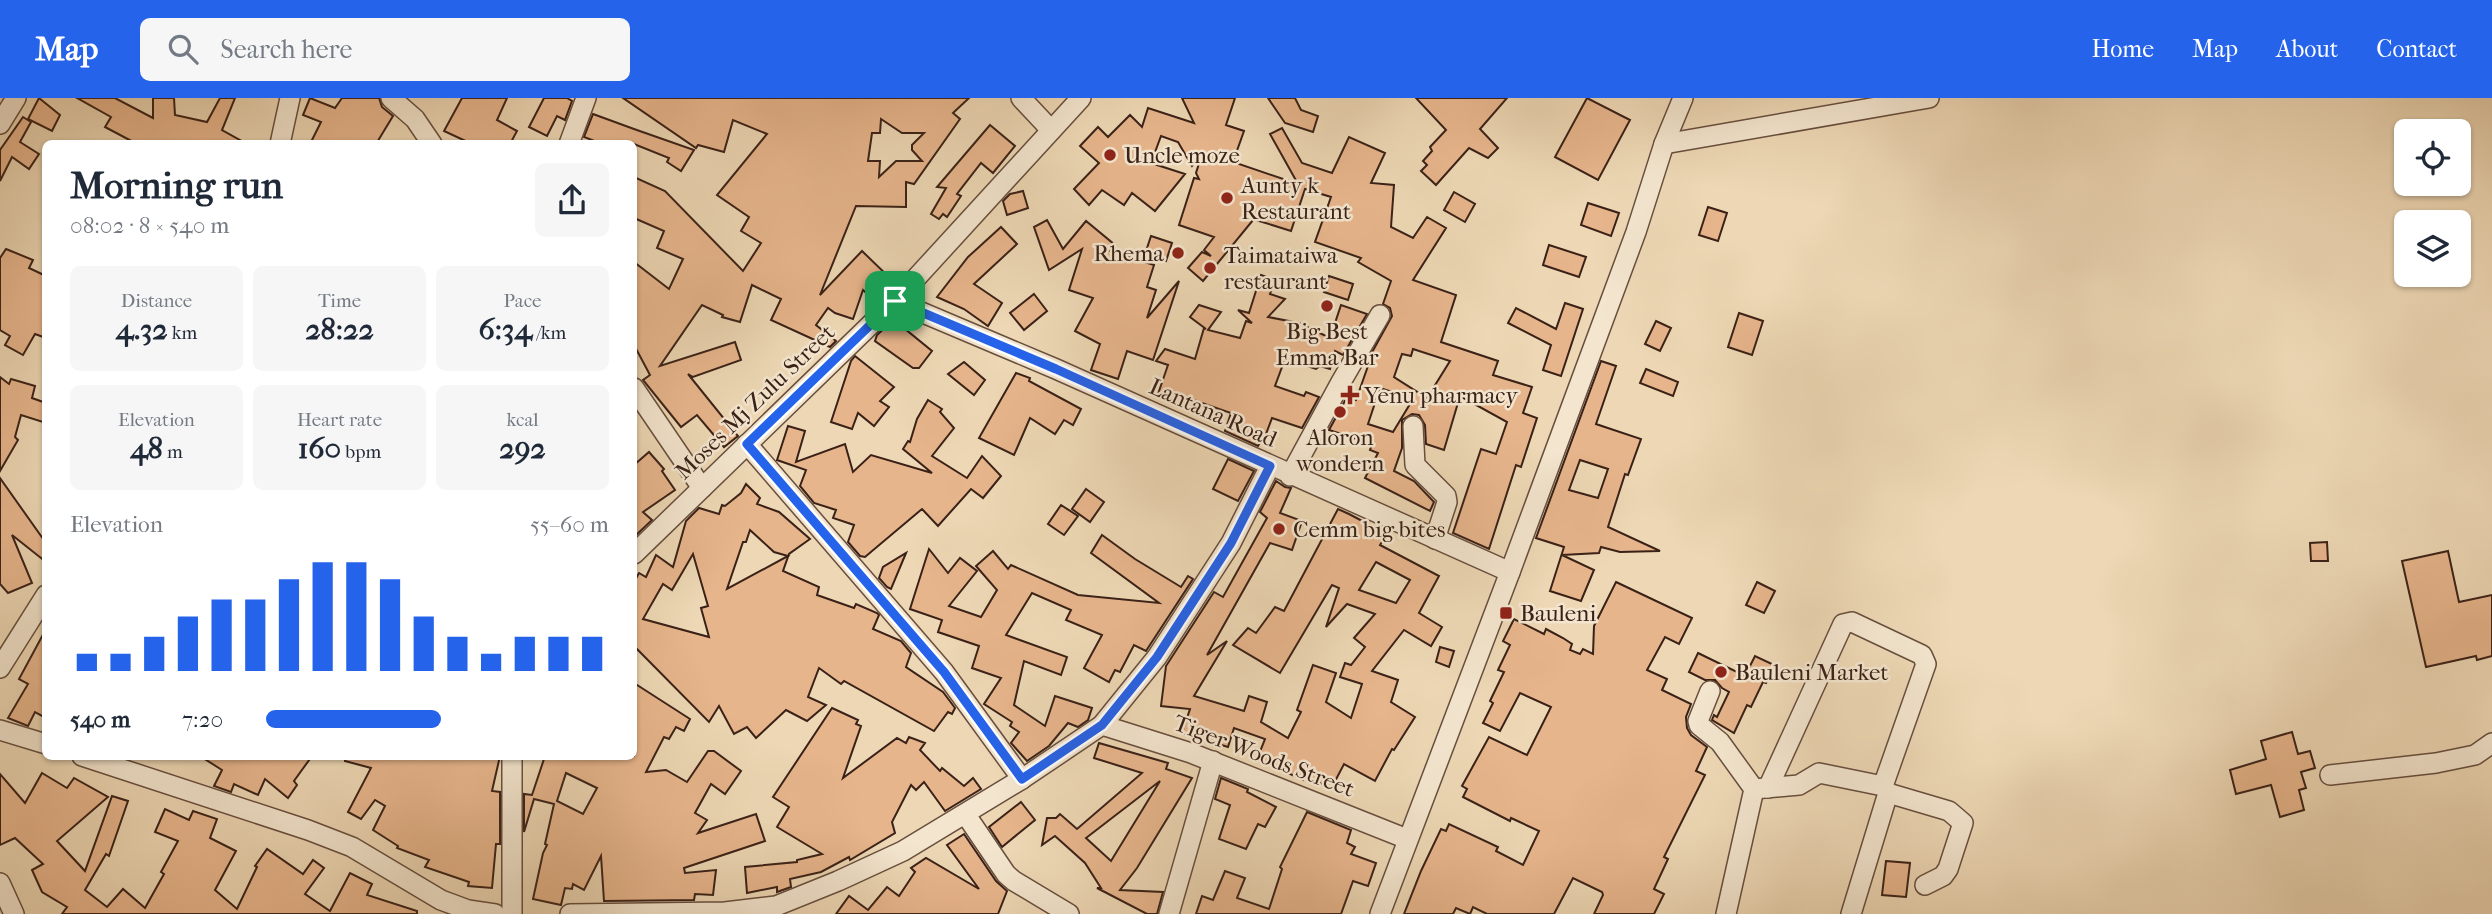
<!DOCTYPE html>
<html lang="en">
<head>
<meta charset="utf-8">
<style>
	body { margin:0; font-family:"IM FELL French Canon",serif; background:#f6f6f7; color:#1f2937; height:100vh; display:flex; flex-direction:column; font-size:26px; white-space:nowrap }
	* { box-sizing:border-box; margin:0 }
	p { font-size:23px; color:#747a83 }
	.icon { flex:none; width:38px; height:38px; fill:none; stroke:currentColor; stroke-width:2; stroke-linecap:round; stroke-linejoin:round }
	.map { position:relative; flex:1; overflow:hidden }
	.panel { position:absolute; left:42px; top:42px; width:595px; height:620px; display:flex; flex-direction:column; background:#fff; border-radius:10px; box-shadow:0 2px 5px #0004 }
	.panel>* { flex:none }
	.fabs { position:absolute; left:2394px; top:21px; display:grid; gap:14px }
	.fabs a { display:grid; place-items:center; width:77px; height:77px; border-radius:10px; background:#fff; box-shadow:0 2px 5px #0004; font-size:35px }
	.pin { position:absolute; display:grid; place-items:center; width:60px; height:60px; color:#fff; margin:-30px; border-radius:14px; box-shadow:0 4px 10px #0006 }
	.round { display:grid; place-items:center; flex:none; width:74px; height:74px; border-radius:10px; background:#f6f6f7 }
	.summary { display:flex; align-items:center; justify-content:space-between; height:119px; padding:0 28px }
	h1 { font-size:38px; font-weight:700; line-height:52px }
	.metrics { display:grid; grid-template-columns:repeat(3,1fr); gap:10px; height:119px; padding:7px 28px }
	.metrics div { display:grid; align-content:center; border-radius:10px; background:#f6f6f7; text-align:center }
	.metrics b { font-size:30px; font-weight:700 }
	.metrics small { font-size:19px; font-weight:400 }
	.metrics p { font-size:19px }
	.chart { height:196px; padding:14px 28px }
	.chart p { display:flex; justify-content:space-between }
	.chart svg { width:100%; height:126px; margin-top:7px; stroke:#2563eb; stroke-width:6 }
	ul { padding:0 28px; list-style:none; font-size:23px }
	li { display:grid; grid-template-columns:112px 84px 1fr; align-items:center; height:52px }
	li i { height:18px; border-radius:9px; background:#2563eb }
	header { display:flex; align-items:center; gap:42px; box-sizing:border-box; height:98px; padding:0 35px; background:#2563eb; color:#fff }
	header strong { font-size:33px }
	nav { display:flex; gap:38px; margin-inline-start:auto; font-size:24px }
	.search { width:490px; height:63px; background:#f6f6f7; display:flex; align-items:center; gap:18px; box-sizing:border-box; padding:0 24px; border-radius:10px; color:#747a83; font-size:26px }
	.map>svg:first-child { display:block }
	.building { fill:#e7b58c; stroke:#3a2117; stroke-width:2; fill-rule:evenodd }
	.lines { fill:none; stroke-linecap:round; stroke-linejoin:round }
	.minor-casing { stroke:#674e3e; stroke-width:22 }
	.minor { stroke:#f3e5ce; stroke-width:19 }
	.route-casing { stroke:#fff; stroke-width:14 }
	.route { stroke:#2563eb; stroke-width:9 }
	.poi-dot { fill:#8f2418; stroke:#f3e5ce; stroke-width:2.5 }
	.labels { text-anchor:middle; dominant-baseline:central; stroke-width:5; stroke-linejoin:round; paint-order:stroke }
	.poi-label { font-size:23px; fill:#3a2117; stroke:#f3e5ce; text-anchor:start }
	.street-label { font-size:23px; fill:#3a2117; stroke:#f3e5ce }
</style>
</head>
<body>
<header>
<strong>Map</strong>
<div class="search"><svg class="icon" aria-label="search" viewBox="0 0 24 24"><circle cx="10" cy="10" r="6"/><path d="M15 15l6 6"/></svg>Search here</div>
<nav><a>Home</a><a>Map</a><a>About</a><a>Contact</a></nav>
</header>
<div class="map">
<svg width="2492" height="816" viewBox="0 0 2492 816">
	<rect width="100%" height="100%" fill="#edd7b4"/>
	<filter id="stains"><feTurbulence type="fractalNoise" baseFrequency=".00286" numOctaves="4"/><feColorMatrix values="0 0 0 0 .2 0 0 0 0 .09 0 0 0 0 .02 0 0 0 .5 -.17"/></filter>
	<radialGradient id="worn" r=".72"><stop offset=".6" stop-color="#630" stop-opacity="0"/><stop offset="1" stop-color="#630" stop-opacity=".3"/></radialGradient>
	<!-- building -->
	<g class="building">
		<path d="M39,0l21,17 -8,16 -24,-12z"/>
		<path d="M77,0h38l38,20v-20h21l1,17 32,7 13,-24h15l-13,32 25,14h-110l-32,-17 6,-10z"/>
		<path d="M310,0l25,10 7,-10h37l3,9 11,9 -17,28h-66l11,-22 -18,-7z"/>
		<path d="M462,0h45l-10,22 20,11 -7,13h-38l-28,-13z"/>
		<path d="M544,0h23l5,3 -7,19 -8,-4 -10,20 -18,-9z"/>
		<path d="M623,0h346l-16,15 7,6 -46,65 -8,-2v25l-50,-1 -36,89 42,-44 31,30 -18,20 -12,-11 -10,29 -18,-6 -7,-5 -12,17 20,16 -6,6 -59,-27 10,-21 -29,-14 -12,37 -18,-5 1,-2 -21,-10 -42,61 75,-24 6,18 -48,17 -5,-3 50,62 -14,11 -27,-32 -16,12 -38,-47 7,-5 -16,-30v-83l35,27 14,-30 -26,-11 7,-17 -30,-13v-41l31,14 78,80 18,-28 -20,-12 8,-14 -32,-22 50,-61 -34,-14 -9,32 -26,-7 -2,3zM881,21l21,14h22l-12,12v5l10,11h-26l-17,16 1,-16h-12l4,-28h8z"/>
		<path d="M1182,0h53l-9,27 18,6 -11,31 65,22 -28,-50 12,-6 20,35 30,10 17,-36 36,16 -14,30 23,2 -3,42 22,11 14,-21 19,11 -33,52 43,15 -15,47 57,19 -5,14 39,12 -9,26 14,5 -16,49 -5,-2 -27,84 -36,-16 28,-84 15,5 11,-32 -47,-26 -16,54 -18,-6 -1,-19 -6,-10 -7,-1 -10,6v28l-8,23 20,10 20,21 -4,9 -65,-33 13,-25 -8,-3 2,-6 -43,-14 18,-33 9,3 12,-34 -3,-1 27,-49 -2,-8 -7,-4 8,-23 -33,-19 3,-4 -46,-16 16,-45 -26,-8 -14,42 -35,-11 2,-6 -55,67 -15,-13 14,-16 9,4 -7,-6 10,-13 -35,-12 15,-47 5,1 -3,-6 7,-22 -11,15 -14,-24 -17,-6 -10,27 34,11 -30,37 -23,-18 -8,12 -22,-15 -13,15 -15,-16 25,-26 -19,-17 18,-19 10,10 22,-22 12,12 6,-19 46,15zM1413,251l37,12 -23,37 -33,-21 8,-23 9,2zM1380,290l33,11 -20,33 -25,-8z"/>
		<path d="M1268,0h27l6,12 17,6 -5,16 -28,-9z"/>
		<path d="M1416,0h91l-27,31 18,19 -10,10 -19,-10 -33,37 -15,-14 6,-6 -4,-4 9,-10 -2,-4 16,-17z"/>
		<path d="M1587,0l43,22 -32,60 -43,-23z"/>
		<path d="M593,16l41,15 60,21 -13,21 -14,-9 2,-4 -35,-14h-32l-18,-7z"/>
		<path d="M23,19l8,5 -11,20 19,12 -10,15 -17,-12 -12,24v-31z"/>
		<path d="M990,27l25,21 -22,27 -12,-10 -24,31 4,2 -14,21 -4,-3 -4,5 -8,-5 15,-26 -9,-1z"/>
		<path d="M1023,93l5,17 -21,7 -4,-14 7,-7z"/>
		<path d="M1454,94l21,12 -10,18 -21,-12z"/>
		<path d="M1588,105l31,10 -8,23 -30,-11z"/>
		<path d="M1708,109l19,6 -9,28 -19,-6z"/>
		<path d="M1047,122l16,29 23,-28 29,24 -5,6 44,14 -7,22 9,3 -9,28 32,-37 -26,79 -26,-9 -9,28 -27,-9 9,-26 -25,-13 18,-33 -24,-8 13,-41 -33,21 -15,-43z"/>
		<path d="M1001,129l16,17 -43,40 28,19 -14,23 -24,-17 -27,-12 31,-40z"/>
		<path d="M1151,138l21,7 -6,18 -21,-7z"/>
		<path d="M1549,147l37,12 -7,20 -36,-12z"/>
		<path d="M6,151l27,11 -4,8 17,8v62l-11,-4 -12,21 -18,-10 5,-9 -10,-6v-72z"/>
		<path d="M1261,177l14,5 -5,14 15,5 -17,18 31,6 31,15 11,-33 26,9 -24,41 -8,-4 -5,18 -10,-3 -4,3 -31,-10 -10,27 29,10 2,-4 13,5 -17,31 -30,-10 -9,24 -2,-1 -3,5 -33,-15 6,-18 -49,-17 -2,5 -22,-7 10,-29 -12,-4 9,-12 30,10 9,-31 2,1 -16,-12 9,-12 22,7 -13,18 32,8 6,-17 6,2 -14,-13 11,3z"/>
		<path d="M1329,178l24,8 -5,16 -24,-8z"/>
		<path d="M1034,196l13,17 -23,19 -14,-17z"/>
		<path d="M1565,205l18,6 -22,67 -18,-6 8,-25 -43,-22 8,-15 40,21z"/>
		<path d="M1739,215l24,8 -11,34 -24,-8z"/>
		<path d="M1656,223l15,7 -11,23 -15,-7z"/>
		<path d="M889,226l16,5 27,22 -13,17h-6l-38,-27 2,-6z"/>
		<path d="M855,258l39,31 -14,14 9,6 -15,19 -16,-13 -6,16 -21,-7 20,-61z"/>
		<path d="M1601,263l15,5 -20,58 45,15 -13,36 -3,-1 -17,53 52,24 -40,1 -19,-5 -2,6 -37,2 32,15 -13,31 -31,-10 14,-44 -28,-9zM1580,362l28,9 -10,29 -29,-8z"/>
		<path d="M964,264l21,18 -11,15 -26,-21z"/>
		<path d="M1646,271l32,13 -5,14 -33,-13z"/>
		<path d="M1016,275l14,5 -1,3 52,28 -8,16 -9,-5 -9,14 -25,-16 -16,37 -35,-17z"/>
		<path d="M0,279l9,7 2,-5 24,7 -3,12 14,5v20l-25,-8 -6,22 3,3 -18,31z"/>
		<path d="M928,302l14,9 -2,3 14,16 -22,28 35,22 15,-22 19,20 -18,22 -12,-9 -33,37 -16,-17 -57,48 -5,-1 -12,-14 6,-17 -21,-7 3,-8 -22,-7 -14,-17 6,-16 -29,-10 11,-34 17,5 -9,31 49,-18 8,28 18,-17 61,18 -29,-24 5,-8 2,1 7,-23z"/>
		<path d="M649,354l15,17 -2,2 13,19 -32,22 9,8 -18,17v-72z"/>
		<path d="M1228,361l26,12 -16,30 -25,-12z"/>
		<path d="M0,380l46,65v19l-34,-27 20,48 -24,10 -8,-9z"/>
		<path d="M1276,383l9,6 6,1 -11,25 22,8 -10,29 -22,-7 -63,112 20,-14 -33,55 50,15 5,-15 18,6 -6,20 27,16 13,-26 -4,-2 16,-45 23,8 -10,29 25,16 11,-34 -22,-7 5,-14 6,2 14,-18 -11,-9 21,-24 -28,-10 -21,23 13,-39 -7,-3 -52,88 -47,-28 15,-17 8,5 19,-26 9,4 54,-102 11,5 38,20 -7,11 59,31 -20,37 23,14 -11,19 -27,-16 -32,41 26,9 -7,22 24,15 -21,33 -2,-1 -17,32 -31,-17 -13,25 -26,-14 -2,5 -46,-21 8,-20 -31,-11 -6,19 -46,-14 8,-24 -29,-3 5,-40 48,-74 9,5 44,-79 -7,-6zM1376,464l34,18 -14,23 -37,-13z"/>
		<path d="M746,386l14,14 -3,6 22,8 31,27 -21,15 -6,17 36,16 -2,8 37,13 2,-4 21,9 2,2 -6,14 28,12 10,12 -5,14 37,25 12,16 -3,6 -4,-2 -14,19 -90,-50 -3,3 -22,-16 -11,29 18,8 -19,16 -21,-11 -30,28 -9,-11 -13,7 -15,-28 -10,16 -75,-76v-64l5,-9 7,4 10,-22 17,12 13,-46 13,-13 20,6 3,-9 3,1 16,-13zM750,432l24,22 14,4 -61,33 16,-47h3zM693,456l15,52 -7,2 8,29 -66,-18 20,-35 9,6z"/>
		<path d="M1086,391l18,13 -14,20 -18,-13z"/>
		<path d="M1061,407l17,11 -14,19 -16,-11z"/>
		<path d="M1102,437l33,24 46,28 7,-11 5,3 -47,72 -12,-6 -14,27 -5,-2 -6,12 -25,-14 18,-33 -36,-15 5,-10 -39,-17 -26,42 61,22 -6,18 -37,-14 -10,44 31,21 10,-30 37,12 -4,12 -10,7 -10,-4 -19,23 -22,15 -16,-18 8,-11 -9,-6 2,-4 -28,-18 17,-26 -29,-10 7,-22 -41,-14 4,-12 -32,-11 19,-60 19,24 12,-15 17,13 -28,35 32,11 16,-27 -21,-24 17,-15 15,18 3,-4 67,30 81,8 -68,-50z"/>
		<path d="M2327,444l1,19h-17l-1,-18z"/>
		<path d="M2448,453l11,51 33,-7v61l-15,4 -1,-4 -50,11 -24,-106z"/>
		<path d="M906,455l-15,36 -4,-2 -8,-9 4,-11z"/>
		<path d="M1616,484l76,36 -13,26 -14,-7 -18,33 20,9 -5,11 29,14 -5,13 1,11 4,7 16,12 -11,24 9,4 -41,82 4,2 -14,30 10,5 -10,20h-60l9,-19 -1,-3 -29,-14 -19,36h-67l-14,-7 -3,7 -14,-6 -3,6h-49l17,-43 20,-42 5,2 3,-7 49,23 -2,4 27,14 16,-34 -28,-13 -1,3 -47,-24 4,-8 -5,-3 27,-49 38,18 24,-48 -31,-14 -20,38 -17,-8 10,-20 -3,-2 14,-29 -6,-2 12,-25 -7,-4 11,-22 30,15 2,-5 17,9 9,6 -2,6 10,4 3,-5 10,5 1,-28z"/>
		<path d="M1757,484l18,9 -11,22 -18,-8z"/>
		<path d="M46,531v89l-11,-6 -7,14 -20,-8 20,-34 -9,-5z"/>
		<path d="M1440,549l14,4 -5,16 -13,-5z"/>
		<path d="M1698,555l47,23 10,-20 19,9 -8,18 -3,-1 -12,25 -4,-2 -13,28 -22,-13 2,-5 3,2 12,-25 -7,-4 -7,-8h-10l-16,-8z"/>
		<path d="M634,585l56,36 -6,12 -8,-4 -7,12 -5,-2 -18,35 20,-2 21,12 21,-31h6l27,20 -16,23 -14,-10 -16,29 12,7 -9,13 58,-19 9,27 -81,27 1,5 31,-3 -3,25 -18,-1 -1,6 -90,1 -3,-45 -17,34 -11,-6 -1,5 -7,-1 -4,17 -28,-6 10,-46 4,-8 -2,-1 9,-40 -20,-5 -10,33v-38l8,1 13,-39h89zM566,675l31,15 -14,26 -26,-13z"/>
		<path d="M832,610l26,12 -2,4 5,2 -18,52 54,-40 9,5 3,-6 16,6 -5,7 20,21 2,-3 22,18 9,-8 8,11 -36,22 -21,-29 -8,8 -5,-5 -19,37 3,11 -45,27 -1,-3 -28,15 -31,7 1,8 -14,5v-5l-30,6 -2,-26 52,-5v-2l25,-6 -45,-27 12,-20 -16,-10z"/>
		<path d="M2292,634l6,22 12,-3 5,17 -14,4 5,16 -7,2 5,20 -24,7 -9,-32 -35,9 -6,-24 36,-11 -5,-18z"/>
		<path d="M1099,645l69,20 -2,6 26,9 -55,90 -17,22 43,2 -6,22h-10l-50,-26h4l-16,-25 -30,-27 -13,9 5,-27h9l4,-4 17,15 65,-56 -48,-15zM1160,683l-49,80 -25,-23z"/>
		<path d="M200,658h112l-18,25 3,4 -9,13 -23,-19 -7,16 -24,-11 -3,8 -17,-6 8,-16z"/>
		<path d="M346,658h154l-8,35 8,1v52h-4l-4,44 -24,-2 1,-4 -44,-15 4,-7 -32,-12 1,-2 -25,-16 12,-24 -10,-6 -14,19 -13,-7 23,-44 -26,-7z"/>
		<path d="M42,675l25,15 7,-10 34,19 -51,44 28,30 27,-75 16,5 -19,55 -3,-2 -21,36 22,17 16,-18 22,19 19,-34 -3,-2 17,-31 -23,-9 10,-23 24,11 4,-9 24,8 -7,19 26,13 -21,39 22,19 20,-42 -2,-1 12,-17 36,25 10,-14 11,8 -19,26 25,17 20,-38 22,11 -5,11 50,16v3h-355l5,-7 -25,-15 -10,-22 11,-6 -28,-26 -15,7v-71l25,29z"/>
		<path d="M1221,680l27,11 -1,3 29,15 -11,20 -7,-3 -12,25 -27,-10 11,-34 -15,-6z"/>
		<path d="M1021,704l14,18 -33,27 -13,-20z"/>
		<path d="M1307,714l44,18 -4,13 8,4 -4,7 25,9 -8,23 -15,-5 -12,33h-145l6,-18 11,4 12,-29 20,7 -8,20 32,11 13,-40 -2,-2z"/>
		<path d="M964,736l32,47 11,10 -9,23h-162l13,-18 19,14 19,-23 12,9 16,-24 -4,-4 15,-10 53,31 -32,-44z"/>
		<path d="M1886,763l24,2 -4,34 -24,-2z"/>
	</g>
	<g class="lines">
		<defs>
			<g id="minor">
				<path d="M391,0l24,21 17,25"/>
				<path d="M1021,0l30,32"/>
				<path d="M0,26l16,-26"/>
				<path d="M280,46l10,-46"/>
				<path d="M569,46l17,-46"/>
				<path d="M1664,46l265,-46"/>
				<path d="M895,203l161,68 454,203"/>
				<path d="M634,290l68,100"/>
				<path d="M1413,328l2,39 31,31 1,6 -12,37"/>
				<path d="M747,346l197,228 78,107"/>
				<path d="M1290,378l51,-94 39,-67"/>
				<path d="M634,456l261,-253 186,-203"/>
				<path d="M0,570l46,-73"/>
				<path d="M1710,593l-12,30 1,4 21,17 34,47 -28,125"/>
				<path d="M1102,627l89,28 216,86"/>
				<path d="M0,632l46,14"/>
				<path d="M82,658l226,74 44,17 89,53 27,10 27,4"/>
				<path d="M2330,677l106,-12 39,-8 17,-12"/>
				<path d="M1768,690l75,-164 9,-2 70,33 4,9 -43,122"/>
				<path d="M1754,691l45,-4 20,-12 64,13 5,7 -37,121"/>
				<path d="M1888,695l61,18 14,12 -15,46 -5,7 -18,9"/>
				<path d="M966,717l40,59 8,7 55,33"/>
				<path d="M0,785l14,31"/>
				<path d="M512,816v-158"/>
				<path d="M570,816l155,-2 51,-6 62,-25 65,-30 119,-72 80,-54 55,-68 74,-114 39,-77"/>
				<path d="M1169,816l44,-153"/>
				<path d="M1380,816l130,-342 126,-340 28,-88 19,-46"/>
			</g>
		</defs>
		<!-- minor casing -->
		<use href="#minor" class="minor-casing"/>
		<!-- minor -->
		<use href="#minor" class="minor"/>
	</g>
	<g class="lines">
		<defs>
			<path id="route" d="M895,203l161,68 214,97 -39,77 -74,114 -55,68 -80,54 -78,-107 -197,-228z"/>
		</defs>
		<!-- route casing -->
		<use href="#route" class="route-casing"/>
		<!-- route -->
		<use href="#route" class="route"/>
	</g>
	<!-- markers -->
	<g class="poi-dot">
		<circle cx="1110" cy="57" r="7"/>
		<circle cx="1227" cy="100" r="7"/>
		<circle cx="1178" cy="155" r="7"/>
		<circle cx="1210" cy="170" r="7"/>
		<circle cx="1327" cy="208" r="7"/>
		<path d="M1346.5 286.5h7v7h7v7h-7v7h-7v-7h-7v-7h7z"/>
		<circle cx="1340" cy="314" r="7"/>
		<circle cx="1279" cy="431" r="7"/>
		<rect x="1499" y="508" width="14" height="14" rx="3.5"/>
		<circle cx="1721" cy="574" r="7"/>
	</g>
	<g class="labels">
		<!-- poi labels -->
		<g class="poi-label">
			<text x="1124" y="57">Uncle moze</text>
			<text x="1241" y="87">Aunty k<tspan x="1241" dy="26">Restaurant</tspan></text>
			<text x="1164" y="155" text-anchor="end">Rhema</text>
			<text x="1224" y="157">Taimataiwa<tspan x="1224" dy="26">restaurant</tspan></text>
			<text x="1327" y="233" text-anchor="middle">Big Best<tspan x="1327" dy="26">Emma Bar</tspan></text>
			<text x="1364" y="297">Yenu pharmacy</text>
			<text x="1340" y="339" text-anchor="middle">Aloron<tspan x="1340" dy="26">wondern</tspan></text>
			<text x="1293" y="431">Cemm big bites</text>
			<text x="1520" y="515">Bauleni</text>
			<text x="1735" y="574">Bauleni Market</text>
		</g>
		<!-- street labels -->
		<g class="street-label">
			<text transform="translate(755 304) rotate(-44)">Moses Mj Zulu Street</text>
			<text transform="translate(1213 315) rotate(24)">Lantana Road</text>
			<text transform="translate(1264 658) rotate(21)">Tiger Woods Street</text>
		</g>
	</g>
	<rect width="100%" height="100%" filter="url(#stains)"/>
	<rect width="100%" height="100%" fill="url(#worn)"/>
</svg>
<div class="fabs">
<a><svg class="icon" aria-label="locate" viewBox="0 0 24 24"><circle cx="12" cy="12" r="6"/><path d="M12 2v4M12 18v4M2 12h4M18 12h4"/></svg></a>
<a><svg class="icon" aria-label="layers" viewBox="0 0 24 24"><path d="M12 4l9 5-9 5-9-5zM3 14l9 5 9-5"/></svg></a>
</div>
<div class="pin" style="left:895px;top:203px;background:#1e9e55"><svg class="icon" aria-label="arrive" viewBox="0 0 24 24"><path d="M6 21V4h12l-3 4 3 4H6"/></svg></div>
<section class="panel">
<div class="summary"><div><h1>Morning run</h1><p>08:02 · 8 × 540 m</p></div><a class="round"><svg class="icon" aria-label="share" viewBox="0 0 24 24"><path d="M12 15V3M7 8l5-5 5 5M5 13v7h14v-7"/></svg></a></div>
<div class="metrics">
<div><p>Distance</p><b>4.32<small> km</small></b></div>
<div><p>Time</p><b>28:22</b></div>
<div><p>Pace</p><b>6:34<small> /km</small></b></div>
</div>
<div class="metrics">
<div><p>Elevation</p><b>48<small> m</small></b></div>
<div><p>Heart rate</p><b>160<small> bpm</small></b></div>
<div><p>kcal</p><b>292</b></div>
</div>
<div class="chart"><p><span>Elevation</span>55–60 m</p>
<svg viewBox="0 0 160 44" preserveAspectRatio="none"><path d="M5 44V38M15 44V38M25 44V32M35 44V25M45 44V19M55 44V19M65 44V12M75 44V6M85 44V6M95 44V12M105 44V25M115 44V32M125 44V38M135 44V32M145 44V32M155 44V32"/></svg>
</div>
<ul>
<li><b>540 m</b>7:20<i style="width:51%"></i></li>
</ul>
</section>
</div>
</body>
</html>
